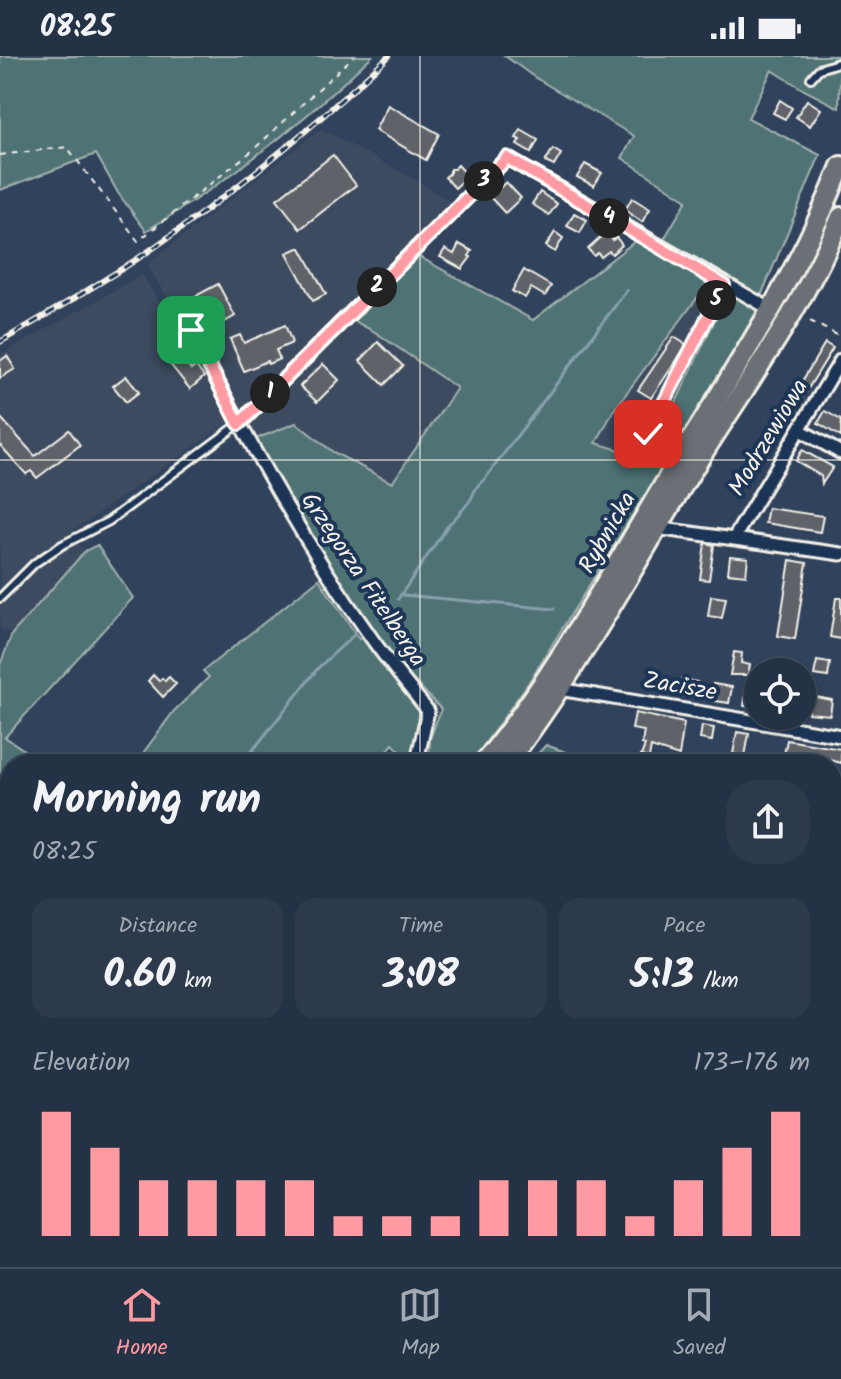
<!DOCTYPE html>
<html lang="en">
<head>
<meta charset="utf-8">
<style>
	body { margin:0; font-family:Kalam,sans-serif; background:#2c3a4c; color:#f1f3f6; height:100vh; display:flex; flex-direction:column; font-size:30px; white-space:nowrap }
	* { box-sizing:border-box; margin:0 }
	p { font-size:26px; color:#a3aab3 }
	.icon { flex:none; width:44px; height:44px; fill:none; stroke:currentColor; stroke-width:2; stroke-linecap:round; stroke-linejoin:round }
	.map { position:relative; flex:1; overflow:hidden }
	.panel { position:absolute; left:0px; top:698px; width:842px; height:514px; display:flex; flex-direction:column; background:#243245; border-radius:32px 32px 0 0; box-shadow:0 2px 6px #0004,0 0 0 2px #414d5e }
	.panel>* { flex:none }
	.fabs { position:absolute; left:744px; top:602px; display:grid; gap:16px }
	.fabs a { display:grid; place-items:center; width:72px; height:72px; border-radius:50%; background:#243245; box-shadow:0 2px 6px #0004,0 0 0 2px #414d5e; font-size:40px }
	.pin { position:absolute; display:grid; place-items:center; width:68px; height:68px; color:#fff; margin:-34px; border-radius:16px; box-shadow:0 4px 12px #0006 }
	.km { position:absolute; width:40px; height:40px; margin:-20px; border-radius:50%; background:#222; color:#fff; font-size:22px; line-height:40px; text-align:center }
	.round { display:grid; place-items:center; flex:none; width:84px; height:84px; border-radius:32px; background:#2c3a4c }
	.head { display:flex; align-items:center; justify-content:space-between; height:136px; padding:0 32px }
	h1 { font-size:44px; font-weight:800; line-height:60px }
	.stats { display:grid; grid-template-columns:repeat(3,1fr); gap:12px; height:136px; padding:8px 32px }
	.stats div { display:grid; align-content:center; border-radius:20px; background:#2c3a4c; text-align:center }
	.stats b { font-size:40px; font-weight:800 }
	.stats small { font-size:22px; font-weight:400 }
	.stats p { font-size:22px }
	.chart { height:224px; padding:16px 32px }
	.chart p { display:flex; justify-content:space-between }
	.chart svg { width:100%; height:144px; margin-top:8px; stroke:#ff9aa2; stroke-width:6 }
	.status { display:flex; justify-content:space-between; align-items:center; height:56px; padding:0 40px; background:#243245; direction:ltr }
	.status svg { height:22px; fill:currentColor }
	.menu { display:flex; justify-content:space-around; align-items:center; height:112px; border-top:2px solid #414d5e; background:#243245; font-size:22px; color:#a3aab3 }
	.menu a { display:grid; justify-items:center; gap:4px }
	.menu .selected { color:#ff9aa2 }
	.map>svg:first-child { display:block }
	.built { fill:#3e4c60 }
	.green { fill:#507374; stroke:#a2b2ae; stroke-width:2 }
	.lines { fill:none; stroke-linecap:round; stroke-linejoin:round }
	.stream { stroke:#88a0ae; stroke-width:3 }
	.building { fill:#5e6269; stroke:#f4f1e8; stroke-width:2 }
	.service-casing { stroke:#f4f1e8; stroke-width:12 }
	.minor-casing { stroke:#f4f1e8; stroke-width:17 }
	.tertiary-casing { stroke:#f4f1e8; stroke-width:20 }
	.primary-casing { stroke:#f4f1e8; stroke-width:24 }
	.path { stroke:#f4f1e8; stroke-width:2; stroke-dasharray:6 6; stroke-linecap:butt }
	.service { stroke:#1d3557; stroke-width:6 }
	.minor { stroke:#1d3557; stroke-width:11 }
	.tertiary { stroke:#1d3557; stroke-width:14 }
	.primary { stroke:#6b6f75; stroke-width:18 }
	.rail-casing { stroke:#f4f1e8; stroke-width:6 }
	.rail { stroke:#1d3557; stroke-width:3; stroke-dasharray:9; stroke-linecap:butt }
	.route-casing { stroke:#fff; stroke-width:16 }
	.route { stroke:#ff9aa2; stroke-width:10 }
	.grid { fill:none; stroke:#f4f1e8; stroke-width:2; stroke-opacity:0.55 }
	.labels { text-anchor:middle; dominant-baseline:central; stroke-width:8; stroke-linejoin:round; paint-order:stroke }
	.street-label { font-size:24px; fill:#f4f1e8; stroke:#1d3557 }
</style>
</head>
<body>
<div class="status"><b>08:25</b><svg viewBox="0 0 49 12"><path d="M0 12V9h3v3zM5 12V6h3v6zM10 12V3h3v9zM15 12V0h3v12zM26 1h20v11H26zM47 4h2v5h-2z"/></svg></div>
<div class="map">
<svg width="841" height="1211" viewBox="0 0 841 1211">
	<rect width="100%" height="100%" fill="#30425c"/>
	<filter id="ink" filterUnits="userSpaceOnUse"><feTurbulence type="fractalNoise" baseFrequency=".0125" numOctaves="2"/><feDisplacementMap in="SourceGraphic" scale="16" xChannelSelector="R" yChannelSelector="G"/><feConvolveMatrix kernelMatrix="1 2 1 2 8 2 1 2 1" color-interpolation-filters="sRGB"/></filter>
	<g filter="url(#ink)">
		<!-- built -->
		<g class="built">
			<path d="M321,73l93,50 38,24 -98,117 21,12 83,56 -67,95 -58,-31 -37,-29 -43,17 -106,-176z"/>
			<path d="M142,219l92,144 -166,115 17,17 -73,83 -12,-6v-273z"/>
			<path d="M709,226l19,10 -80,168 -52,-17 18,-33z"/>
		</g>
		<!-- green -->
		<g class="green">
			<path d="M0,0h372c-68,66 -144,126 -226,175l-28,-38 -22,-39 -96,36z"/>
			<path d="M505,0h336l-2,52 -35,-18 -32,-20 -24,48 72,37 -59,141 -100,-52 26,-44 -65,-42 12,-22 -100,-59z"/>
			<path d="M638,183l71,43 -95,128 -18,33 53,16 79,-167 31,21 -232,372 -56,78 -42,1 1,-25 11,-30 -63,-66 -73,-115 -52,-88 43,-17 37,29 59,31 65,-95 -82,-56 -21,-11 62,-66 117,65z"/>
			<path d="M97,489l36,53 -128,139 40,27h-35v224l-10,-4v-319l12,-31 73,-83z"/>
			<path d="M319,523l40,60 6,-2 54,74 -6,53 -20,-20 -17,20h-241l39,-53 35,-34 -6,-6z"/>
			<path d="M546,689l53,19h-71z"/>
			<path d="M10,1127v26l-10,8v-31z"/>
			<path d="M218,1202h111l2,9h-107z"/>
		</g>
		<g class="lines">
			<!-- stream -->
			<g class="stream">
				<path d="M403,539l151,14"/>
				<path d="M398,543l51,-75c4,-3 22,-23 23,-27 4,-9 4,-11 12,-17l143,-190"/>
				<path d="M242,708l77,-97 36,-33"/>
				<path d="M240,1202l4,9"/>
			</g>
		</g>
		<!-- building -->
		<g class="building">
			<path d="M780,44l12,8 -7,11 -12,-6z"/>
			<path d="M807,44l14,9 -11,17 -14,-9z"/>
			<path d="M388,49l51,29 -13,26 -51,-30z"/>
			<path d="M521,74l17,10 -7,13 -14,-8 3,-5 -4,-2z"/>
			<path d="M553,93l8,5 -7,12 -9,-4z"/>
			<path d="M333,99l23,30 -56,44 -23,-30z"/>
			<path d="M585,108l17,9 -8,13 -17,-9z"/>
			<path d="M458,109l10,11 -13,12 -10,-11 5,-4v-4h4z"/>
			<path d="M506,126l15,16 -16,15 -15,-16z"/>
			<path d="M540,136l17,12 -8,11 -17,-11z"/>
			<path d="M632,142l18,11 -8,13 -17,-12z"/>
			<path d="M574,157l13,7 -7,13 -13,-7z"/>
			<path d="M555,176l8,6 -8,14 -9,-6z"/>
			<path d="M607,176l6,8 3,-3 6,8 -10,9 -3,-3 -8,6 -3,-4 -4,3 -6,-7z"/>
			<path d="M459,188l13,7 -3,5 2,1 -9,12 -22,-12 5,-8 9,5z"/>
			<path d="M298,192h3l25,46 -13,7 -26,-48z"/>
			<path d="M524,214l27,16 -6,10 -14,-8 -6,10 -13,-7z"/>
			<path d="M218,228l17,32 -26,15 -17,-33z"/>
			<path d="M285,269l7,18 -16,7 4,9 -12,5 -1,-3 -23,10 -14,-32 10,-4 4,8z"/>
			<path d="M674,281l13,8 -36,53 -13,-8z"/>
			<path d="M378,286l25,24 -19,19 -24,-24z"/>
			<path d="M825,287l8,5 -43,70 -7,-5z"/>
			<path d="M176,295l15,19 5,-4 8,11 -14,12 -24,-30z"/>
			<path d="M7,300l8,13 -15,9v-17z"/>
			<path d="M323,308l16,16 -22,22 -17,-16z"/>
			<path d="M126,320l13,16 -13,10 -13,-16z"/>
			<path d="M825,355l16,9v17l-23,-14z"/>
			<path d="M0,361l35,39 34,-26 11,15 -43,33 -6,-7 -5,3 -26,-29z"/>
			<path d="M802,394l31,17 -11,17 -1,-8 -25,-15z"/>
			<path d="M768,452l55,8 -3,16 -55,-9z"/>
			<path d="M705,487l9,2 -5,35 -9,-1z"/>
			<path d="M730,500l18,2 -2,17 -18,-2z"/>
			<path d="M790,504l17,3 -12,76 -17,-3z"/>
			<path d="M711,540l15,2 -4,20 -14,-2z"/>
			<path d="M836,542h5v41l-11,-2z"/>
			<path d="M734,596l8,1 -1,10 9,2 -2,10h-18z"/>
			<path d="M817,605l13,2 -2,14 -14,-2z"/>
			<path d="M153,619l6,6 3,-3 3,3 4,-4 7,7 -13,13 -15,-16z"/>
			<path d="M681,623l16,3 -2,7 17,1 1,-6 19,3 -3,16 -51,-8z"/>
			<path d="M746,635l12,2v15l-14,-2z"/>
			<path d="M811,640l21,4 -2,15 -22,-2z"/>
			<path d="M635,657l49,10 -5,33 -28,-9 -2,11 -8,-2 4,-11 -3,-1 2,-13 -12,-2z"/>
			<path d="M702,670l12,2 -2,13 -12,-2z"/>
			<path d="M737,676l12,2 -4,22 -12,-2z"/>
			<path d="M787,684l54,9v14l-22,-6 -35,-3z"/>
			<rect x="833" y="937" width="8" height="17"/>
		</g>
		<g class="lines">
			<defs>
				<g id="service">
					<path d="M811,22l8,-9 22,-7"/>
					<path d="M648,378l76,-149"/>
					<path d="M0,542l35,-35 27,-18 47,-24 130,-97"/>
					<path d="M832,1043h9"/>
				</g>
				<g id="minor">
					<path d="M191,274c53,104 109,207 177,303 18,27 40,52 60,78l-9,41 4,12"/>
					<path d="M239,368l268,-266 263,151"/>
					<path d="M800,374l41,23"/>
					<path d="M656,472l185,26"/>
					<path d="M734,482l107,-178"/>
					<path d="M559,633l282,47"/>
					<path d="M832,814l9,3"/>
					<path d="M832,875h9"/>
					<path d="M832,969h9"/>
				</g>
				<path id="tertiary" d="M490,1202v9"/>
				<g id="primary">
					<path d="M483,708c74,-90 128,-192 188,-291 60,-99 128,-198 170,-307"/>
					<path d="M506,708c70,-91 125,-194 185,-292 52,-84 112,-163 150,-255"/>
					<path d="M0,1096l10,-5"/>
					<path d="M0,1117l10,-5"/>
				</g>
			</defs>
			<!-- service casing -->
			<use href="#service" class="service-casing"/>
			<!-- minor casing -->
			<use href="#minor" class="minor-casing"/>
			<!-- tertiary casing -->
			<use href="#tertiary" class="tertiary-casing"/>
			<!-- primary casing -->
			<use href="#primary" class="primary-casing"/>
			<!-- path -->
			<g class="path">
				<path d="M0,99l67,-8 71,94 115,-91 101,-94"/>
				<path d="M810,265l31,16"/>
				<path d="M0,779l10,9"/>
			</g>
			<!-- service -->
			<use href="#service" class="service"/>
			<!-- minor -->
			<use href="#minor" class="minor"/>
			<!-- tertiary -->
			<use href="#tertiary" class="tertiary"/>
			<!-- primary -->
			<use href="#primary" class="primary"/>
			<defs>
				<path id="rail" d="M0,286c49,-29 99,-57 146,-89 87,-60 167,-125 243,-197"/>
			</defs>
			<!-- rail casing -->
			<use href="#rail" class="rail-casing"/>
			<!-- rail -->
			<use href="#rail" class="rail"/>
		</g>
	</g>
	<g class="lines" filter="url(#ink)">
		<defs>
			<path id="route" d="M191,274l48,94 268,-266 217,127 -76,149"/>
		</defs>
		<!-- route casing -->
		<use href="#route" class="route-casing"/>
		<!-- route -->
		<use href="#route" class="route"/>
	</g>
	<!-- grid -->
	<path class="grid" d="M420,0v708M0,404h841M0,807h10M832,807h9M420,1202v9"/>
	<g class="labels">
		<!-- street labels -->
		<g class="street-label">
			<text transform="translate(769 382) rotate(-59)">Modrzewiowa</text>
			<text transform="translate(608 477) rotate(-60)">Rybnicka</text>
			<text transform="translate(363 524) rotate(56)">Grzegorza Fitelberga</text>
			<text transform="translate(680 631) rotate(10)">Zacisze</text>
		</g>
	</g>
</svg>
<div class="fabs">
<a><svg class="icon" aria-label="locate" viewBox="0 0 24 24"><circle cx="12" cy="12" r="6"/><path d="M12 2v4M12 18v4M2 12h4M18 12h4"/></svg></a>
</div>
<div class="pin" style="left:191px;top:274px;background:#1e9e55"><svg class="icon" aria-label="arrive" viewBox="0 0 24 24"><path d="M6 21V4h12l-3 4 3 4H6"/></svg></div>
<div class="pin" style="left:648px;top:378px;background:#d93025"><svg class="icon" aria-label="check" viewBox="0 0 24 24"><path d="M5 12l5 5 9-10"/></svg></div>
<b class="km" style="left:270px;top:337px">1</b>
<b class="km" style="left:377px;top:231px">2</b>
<b class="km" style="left:484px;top:125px">3</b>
<b class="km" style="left:609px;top:162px">4</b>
<b class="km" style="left:716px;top:244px">5</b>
<section class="panel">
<div class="head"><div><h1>Morning run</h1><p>08:25</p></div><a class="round"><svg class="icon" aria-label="share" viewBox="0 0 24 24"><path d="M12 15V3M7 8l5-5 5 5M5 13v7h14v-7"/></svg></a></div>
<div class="stats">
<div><p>Distance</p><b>0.60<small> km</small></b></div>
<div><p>Time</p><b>3:08</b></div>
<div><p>Pace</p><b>5:13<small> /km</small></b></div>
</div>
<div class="chart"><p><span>Elevation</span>173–176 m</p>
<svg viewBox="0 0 160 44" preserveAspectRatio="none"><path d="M5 44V6M15 44V17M25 44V27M35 44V27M45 44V27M55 44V27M65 44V38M75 44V38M85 44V38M95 44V27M105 44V27M115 44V27M125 44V38M135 44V27M145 44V17M155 44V6"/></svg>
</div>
</section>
</div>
<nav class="menu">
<a class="selected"><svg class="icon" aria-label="home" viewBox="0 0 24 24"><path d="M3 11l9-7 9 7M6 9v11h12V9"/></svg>Home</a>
<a><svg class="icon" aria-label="map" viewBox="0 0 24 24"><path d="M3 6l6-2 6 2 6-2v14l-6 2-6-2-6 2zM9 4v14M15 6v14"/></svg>Map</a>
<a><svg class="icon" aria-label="saved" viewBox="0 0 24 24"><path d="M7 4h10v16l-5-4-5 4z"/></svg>Saved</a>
</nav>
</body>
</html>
